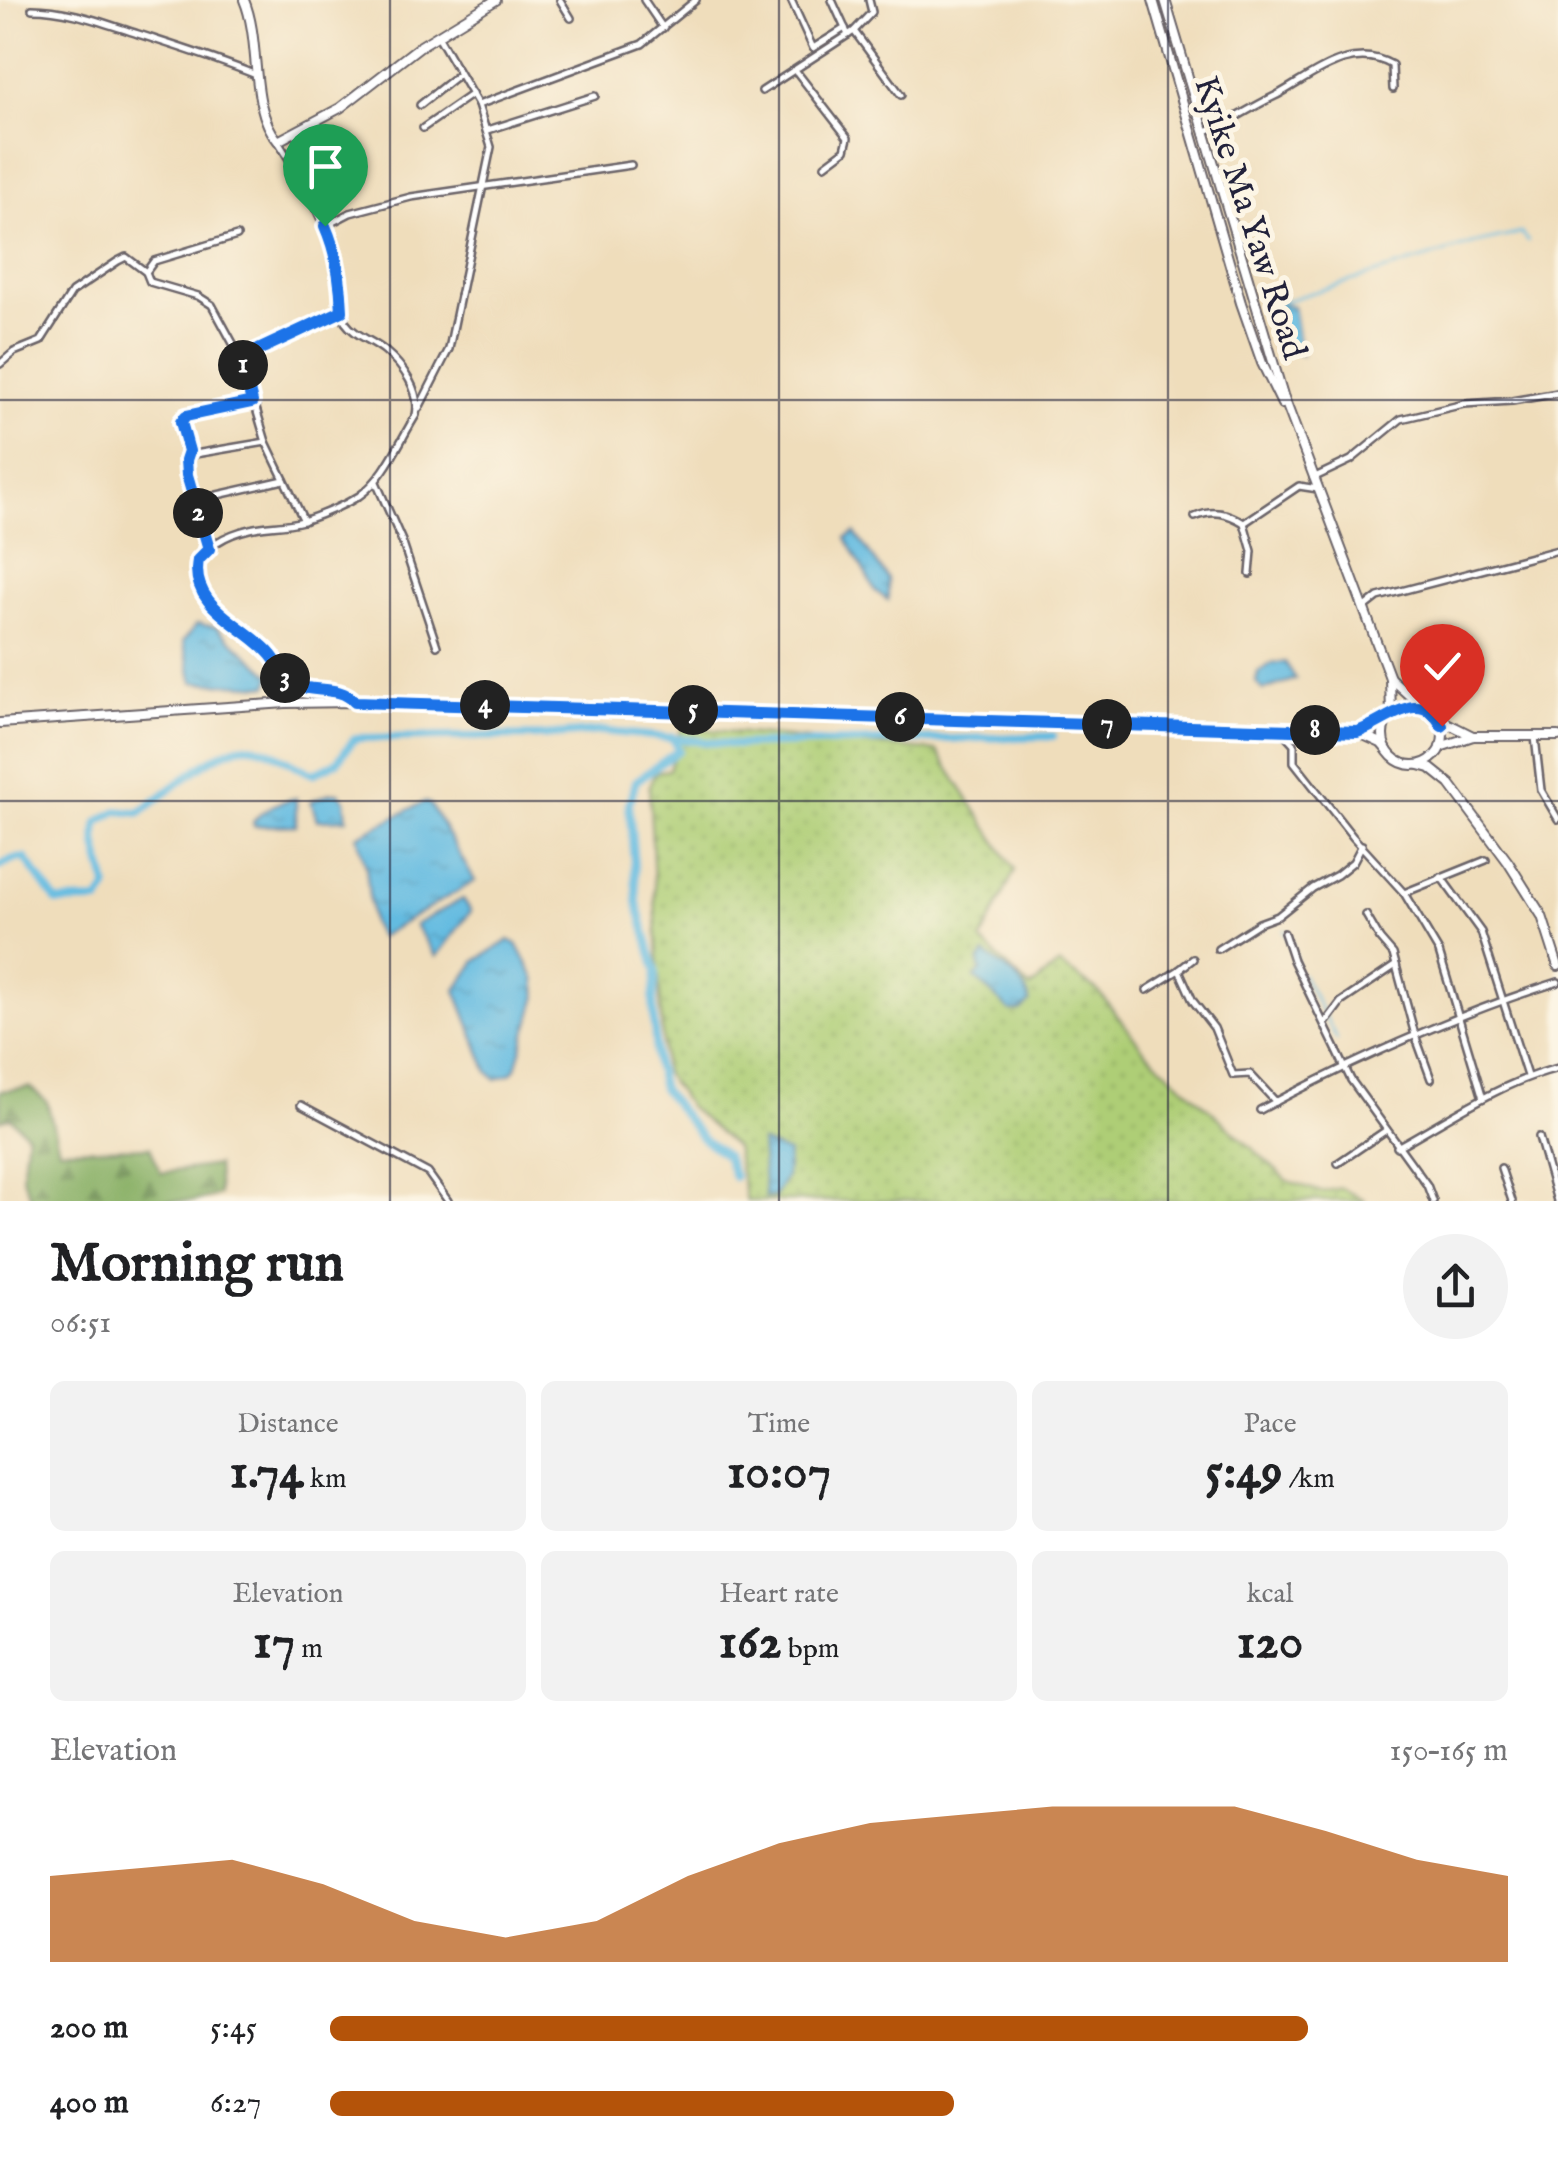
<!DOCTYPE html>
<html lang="en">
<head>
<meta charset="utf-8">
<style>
	body { margin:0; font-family:"IM FELL English",serif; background:#f2f2f2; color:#202124; height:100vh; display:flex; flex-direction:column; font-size:38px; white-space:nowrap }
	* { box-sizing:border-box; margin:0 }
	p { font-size:32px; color:#757577 }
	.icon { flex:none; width:55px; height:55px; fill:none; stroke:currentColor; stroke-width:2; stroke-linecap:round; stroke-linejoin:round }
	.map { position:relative; height:1201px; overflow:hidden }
	.sheet { display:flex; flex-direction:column; background:#fff; flex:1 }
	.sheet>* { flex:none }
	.pin { position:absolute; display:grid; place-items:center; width:85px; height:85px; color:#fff; margin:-102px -42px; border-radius:50% 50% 50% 0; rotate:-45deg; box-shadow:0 0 10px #0007 }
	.pin .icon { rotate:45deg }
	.km { position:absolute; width:50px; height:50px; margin:-25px; border-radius:50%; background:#222; color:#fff; font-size:28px; line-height:50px; text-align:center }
	.round { display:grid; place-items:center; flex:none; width:105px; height:105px; border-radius:52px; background:#f2f2f2 }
	.head { display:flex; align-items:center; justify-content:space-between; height:170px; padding:0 50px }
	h1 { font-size:55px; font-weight:700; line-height:75px }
	.metrics { display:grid; grid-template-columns:repeat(3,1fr); gap:15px; height:170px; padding:10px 50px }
	.metrics div { display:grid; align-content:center; border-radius:15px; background:#f2f2f2; text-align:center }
	.metrics b { font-size:50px; font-weight:700 }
	.metrics small { font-size:28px; font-weight:400 }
	.metrics p { font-size:28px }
	.chart { height:280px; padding:20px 50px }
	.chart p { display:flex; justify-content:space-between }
	.chart svg { width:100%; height:180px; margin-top:10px; fill:#b45309; opacity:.7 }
	ul { padding:0 50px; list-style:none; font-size:32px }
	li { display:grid; grid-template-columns:160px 120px 1fr; align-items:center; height:75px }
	li i { height:25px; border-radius:12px; background:#b45309 }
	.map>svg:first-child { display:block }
	.grass { fill:url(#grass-dots); stroke:#687858; stroke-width:2.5 }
	.forest { fill:url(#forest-firs); stroke:#566a51; stroke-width:2.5 }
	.water { fill:url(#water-ripples); stroke:#436e8e; stroke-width:2.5 }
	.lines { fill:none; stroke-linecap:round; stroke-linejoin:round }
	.stream { stroke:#64bbe1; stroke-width:2.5 }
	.canal { stroke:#64bbe1; stroke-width:8 }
	.street-casing { stroke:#6a6368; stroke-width:10 }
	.secondary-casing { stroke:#6a6368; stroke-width:12 }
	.street { stroke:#fff; stroke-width:5 }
	.secondary { stroke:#fff; stroke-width:8 }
	.route-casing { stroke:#fff; stroke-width:20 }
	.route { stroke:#1a73e8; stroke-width:12 }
	.grid { fill:none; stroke:#22223b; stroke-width:2.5; stroke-opacity:0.55 }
	.labels { text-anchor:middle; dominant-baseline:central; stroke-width:10; stroke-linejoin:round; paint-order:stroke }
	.street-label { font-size:35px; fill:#22223b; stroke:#fcf5e5 }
</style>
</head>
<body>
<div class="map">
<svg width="1558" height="1201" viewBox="0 0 1558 1201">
	<defs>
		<pattern id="grass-dots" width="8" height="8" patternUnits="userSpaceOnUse" patternTransform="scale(2.5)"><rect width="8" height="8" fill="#aece76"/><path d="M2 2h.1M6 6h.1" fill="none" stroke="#95b167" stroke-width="1.8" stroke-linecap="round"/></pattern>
		<pattern id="forest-firs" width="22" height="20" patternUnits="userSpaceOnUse" patternTransform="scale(2.5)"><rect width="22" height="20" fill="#8ab167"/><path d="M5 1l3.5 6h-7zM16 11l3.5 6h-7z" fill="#709056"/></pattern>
		<pattern id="water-ripples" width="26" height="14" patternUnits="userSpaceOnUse" patternTransform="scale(2.5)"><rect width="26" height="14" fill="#64bbe1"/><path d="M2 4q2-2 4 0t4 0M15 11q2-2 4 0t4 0" fill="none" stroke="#56a0c2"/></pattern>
	</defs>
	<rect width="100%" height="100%" fill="#fcf5e5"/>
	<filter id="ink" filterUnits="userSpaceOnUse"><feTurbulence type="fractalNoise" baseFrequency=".01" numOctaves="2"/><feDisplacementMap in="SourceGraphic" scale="20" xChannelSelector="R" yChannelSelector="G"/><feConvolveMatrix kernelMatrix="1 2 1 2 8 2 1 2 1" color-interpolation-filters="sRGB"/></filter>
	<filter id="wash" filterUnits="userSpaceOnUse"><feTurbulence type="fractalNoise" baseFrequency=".0048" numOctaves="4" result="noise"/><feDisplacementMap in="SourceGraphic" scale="40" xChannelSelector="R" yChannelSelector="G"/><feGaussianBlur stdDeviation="2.25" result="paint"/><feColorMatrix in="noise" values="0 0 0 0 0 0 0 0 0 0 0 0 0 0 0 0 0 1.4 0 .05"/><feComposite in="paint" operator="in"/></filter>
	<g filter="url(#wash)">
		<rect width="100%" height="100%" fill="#efddbb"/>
		<!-- grass -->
		<path class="grass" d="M682,727l255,24 78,119 -34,71 49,47 29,-24 39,27 47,60 143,130 33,11 20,-4 25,13h-620l-11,-54 -47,-41 -24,-33 -15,-287 6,-14 14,-2z"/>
		<!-- forest -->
		<path class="forest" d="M30,1087l17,15 12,47 91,-2 11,26 56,-8 2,30 -26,6h-161l-10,-25 5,-42 -17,-17 -10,4v-30z"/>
		<!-- water -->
		<g class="water">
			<path d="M1278,303l15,3 8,49 -14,-6 -12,-37z"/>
			<path d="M855,533l33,46v21l-13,-9 -29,-53z"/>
			<path d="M197,624l19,3 55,48 -3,11 -75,-4 -10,-41z"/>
			<path d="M1285,662l11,17 -33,11 -7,-8 2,-10 13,-8z"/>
			<path d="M330,793h9l6,7 2,19 -30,1 -6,-19z"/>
			<path d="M296,798v27l-42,1 -1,-4c12,-15 25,-20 43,-24z"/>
			<path d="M424,802l6,2 45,77 -96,56 -7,-14 -6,-56 -9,-31z"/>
			<path d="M463,899l8,12 -35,46 -21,-32z"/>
			<path d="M509,940l8,4 18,34 2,18 -21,72 -5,6 -15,5 -8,-7 -32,-82 20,-29z"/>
			<path d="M985,954c18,12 40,26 45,48l-10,9h-10l-35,-33 6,-7 -2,-9z"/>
			<path d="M761,1142l27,11 -2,24 -12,20h-9z"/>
		</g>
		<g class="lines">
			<!-- stream -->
			<g class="stream">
				<path d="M1278,303l198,-60 46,-10 6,8"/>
				<path d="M1284,930l8,13 4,19"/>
				<path d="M1302,974l35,65"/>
			</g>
			<!-- canal -->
			<g class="canal">
				<path d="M672,737l7,13 -43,31 -7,22 8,99 19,69 -3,29 3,64 6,25 40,49 24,18 8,21"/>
				<path d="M0,866l13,-7 12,-1 32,44 42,-1 8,-12c-2,-23 -16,-45 -9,-67l19,-11 22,2c24,-16 80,-68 108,-67 23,0 46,20 66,28l24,-12 18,-24 186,-2 61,-5 135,14 316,-9"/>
			</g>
		</g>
	</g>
	<g filter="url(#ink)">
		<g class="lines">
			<defs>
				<g id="street">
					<path d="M560,0l11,18"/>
					<path d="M644,0l19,28"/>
					<path d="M791,0l22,48 32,-20"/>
					<path d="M832,0l16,35"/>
					<path d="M869,0l3,12 -18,19 47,64"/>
					<path d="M32,9c36,0 71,14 106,25 40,13 79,25 118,41"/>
					<path d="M796,71l52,67 -3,12 -20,15"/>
					<path d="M762,91l92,-60"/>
					<path d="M420,105l39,-31"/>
					<path d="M478,105l164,-61 54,-44"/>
					<path d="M423,128l49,-34"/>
					<path d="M488,130l107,-34"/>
					<path d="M1205,131l17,-6c18,-10 36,-21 55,-30 35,-19 74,-54 115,-30l1,24"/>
					<path d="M279,143l25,40 28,60 13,79c10,14 27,18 40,29 18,15 36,40 31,64 -17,27 -31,63 -57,81 -16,10 -38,19 -56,25 -18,5 -36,4 -53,8 -51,12 -71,46 -30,85 16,15 41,26 53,44 6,8 9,20 17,25 20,12 48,0 65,19"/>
					<path d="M325,226l25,-13 61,-16 220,-32"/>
					<path d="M237,236l-83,25 -8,11 4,10 48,14 14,9 29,53 25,84 38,79"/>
					<path d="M241,358l101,-47"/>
					<path d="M0,364l14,-12 27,-11 31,-49 46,-31 8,-4 20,15"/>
					<path d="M419,408l30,-59 42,-202 -13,-42 -40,-69"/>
					<path d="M189,455l77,-13"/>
					<path d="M1313,478l38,-18 50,-41 63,-15 48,-3 46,-8"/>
					<path d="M376,482l26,59 35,105"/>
					<path d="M195,500l89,-20"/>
					<path d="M1195,517c18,-8 33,-4 49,6"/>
					<path d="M209,549l-22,-74 -1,-15 3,-9 -8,-30 5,-5 65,-14"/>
					<path d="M1250,574l2,-23 -8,-28 55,-37 19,3"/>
					<path d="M1364,608l14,-11 180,-47"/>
					<path d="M1283,732l11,12v18l59,75 51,56 35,59 44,146"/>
					<path d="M1535,737l6,53 17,29"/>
					<path d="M1441,877l40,55 46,144"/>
					<path d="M1404,893l82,-33"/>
					<path d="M1366,915l14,24 13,15 22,81 16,44"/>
					<path d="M1284,933l9,27 58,120 76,105 6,16"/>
					<path d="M1218,949l41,-26 19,-7 35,-28 24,-13 16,-13 9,-17"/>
					<path d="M1179,970l14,-11"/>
					<path d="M1147,990l32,-20 14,31 21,27 19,47 17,-1 26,28"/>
					<path d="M1326,1022l15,-20 55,-37"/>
					<path d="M301,1105l127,68 20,28"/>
					<path d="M1260,1110c96,-51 194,-95 298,-128"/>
					<path d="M1539,1137l18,64"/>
					<path d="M1397,1147c53,-29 102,-64 161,-79"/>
					<path d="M1338,1163l47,-32"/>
					<path d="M1501,1168l11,33"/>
				</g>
				<g id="secondary">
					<path d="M244,0c18,43 4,106 34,141l62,-33 79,-61 77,-47"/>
					<path d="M1153,0l88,303 21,60 20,41"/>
					<path d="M1165,0l118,395 107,283 1,37"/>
					<path d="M1390,678l32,29"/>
					<circle cx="1413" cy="735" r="30"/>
					<path d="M1441,720l32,16"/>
					<path d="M0,723l286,-20 69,-1 1002,30 24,11 6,7"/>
					<path d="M1357,732l32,-15"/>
					<path d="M1440,747l33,-11h85"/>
					<path d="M1419,765l11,3 20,16 58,78 34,54 16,50"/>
				</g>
			</defs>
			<!-- street casing -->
			<use href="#street" class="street-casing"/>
			<!-- secondary casing -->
			<use href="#secondary" class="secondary-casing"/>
			<!-- street -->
			<use href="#street" class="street"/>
			<!-- secondary -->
			<use href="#secondary" class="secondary"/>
		</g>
	</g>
	<g class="lines" filter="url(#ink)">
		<defs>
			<path id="route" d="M325,226c12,27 16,56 17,85l-101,47 11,44 -66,14 -5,6 8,29 -3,9 1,15 22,74 -11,11c-9,48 48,65 73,95 9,10 11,25 24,30 20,8 45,0 60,17l1002,30c29,-9 64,-48 85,-6"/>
		</defs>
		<!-- route casing -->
		<use href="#route" class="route-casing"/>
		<!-- route -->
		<use href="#route" class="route"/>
	</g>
	<!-- grid -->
	<path class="grid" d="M390,0v1201M779,0v1201M1168,0v1201M0,400h1558M0,801h1558"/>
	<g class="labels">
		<!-- street labels -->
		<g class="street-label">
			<text transform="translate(1249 218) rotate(72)">Kyike Ma Yaw Road</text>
		</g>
	</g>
</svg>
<div class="pin" style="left:325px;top:226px;background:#1e9e55"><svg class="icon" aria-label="arrive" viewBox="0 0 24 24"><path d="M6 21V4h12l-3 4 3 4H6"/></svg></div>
<div class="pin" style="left:1442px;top:726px;background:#d93025"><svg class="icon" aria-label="check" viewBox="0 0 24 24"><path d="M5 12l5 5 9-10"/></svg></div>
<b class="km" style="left:243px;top:365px">1</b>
<b class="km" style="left:198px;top:513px">2</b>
<b class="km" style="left:285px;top:678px">3</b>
<b class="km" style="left:485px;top:705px">4</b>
<b class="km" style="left:693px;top:710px">5</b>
<b class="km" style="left:900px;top:717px">6</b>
<b class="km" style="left:1107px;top:724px">7</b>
<b class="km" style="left:1315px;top:730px">8</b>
</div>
<section class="sheet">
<div class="head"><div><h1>Morning run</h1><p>06:51</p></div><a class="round"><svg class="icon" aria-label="share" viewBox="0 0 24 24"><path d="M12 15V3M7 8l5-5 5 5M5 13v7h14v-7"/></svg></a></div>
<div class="metrics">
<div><p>Distance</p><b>1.74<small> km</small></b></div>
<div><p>Time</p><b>10:07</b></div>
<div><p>Pace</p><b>5:49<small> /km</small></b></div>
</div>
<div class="metrics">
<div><p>Elevation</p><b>17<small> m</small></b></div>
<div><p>Heart rate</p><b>162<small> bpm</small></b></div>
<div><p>kcal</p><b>120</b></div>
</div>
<div class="chart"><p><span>Elevation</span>150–165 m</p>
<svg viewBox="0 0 160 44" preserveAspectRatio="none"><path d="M0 44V23L10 21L20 19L30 25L40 34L50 38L60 34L70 23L80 15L90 10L100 8L110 6L120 6L130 6L140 12L150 19L160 23V44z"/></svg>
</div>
<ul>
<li><b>200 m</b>5:45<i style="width:83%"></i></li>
<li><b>400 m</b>6:27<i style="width:53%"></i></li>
</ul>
</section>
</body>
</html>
